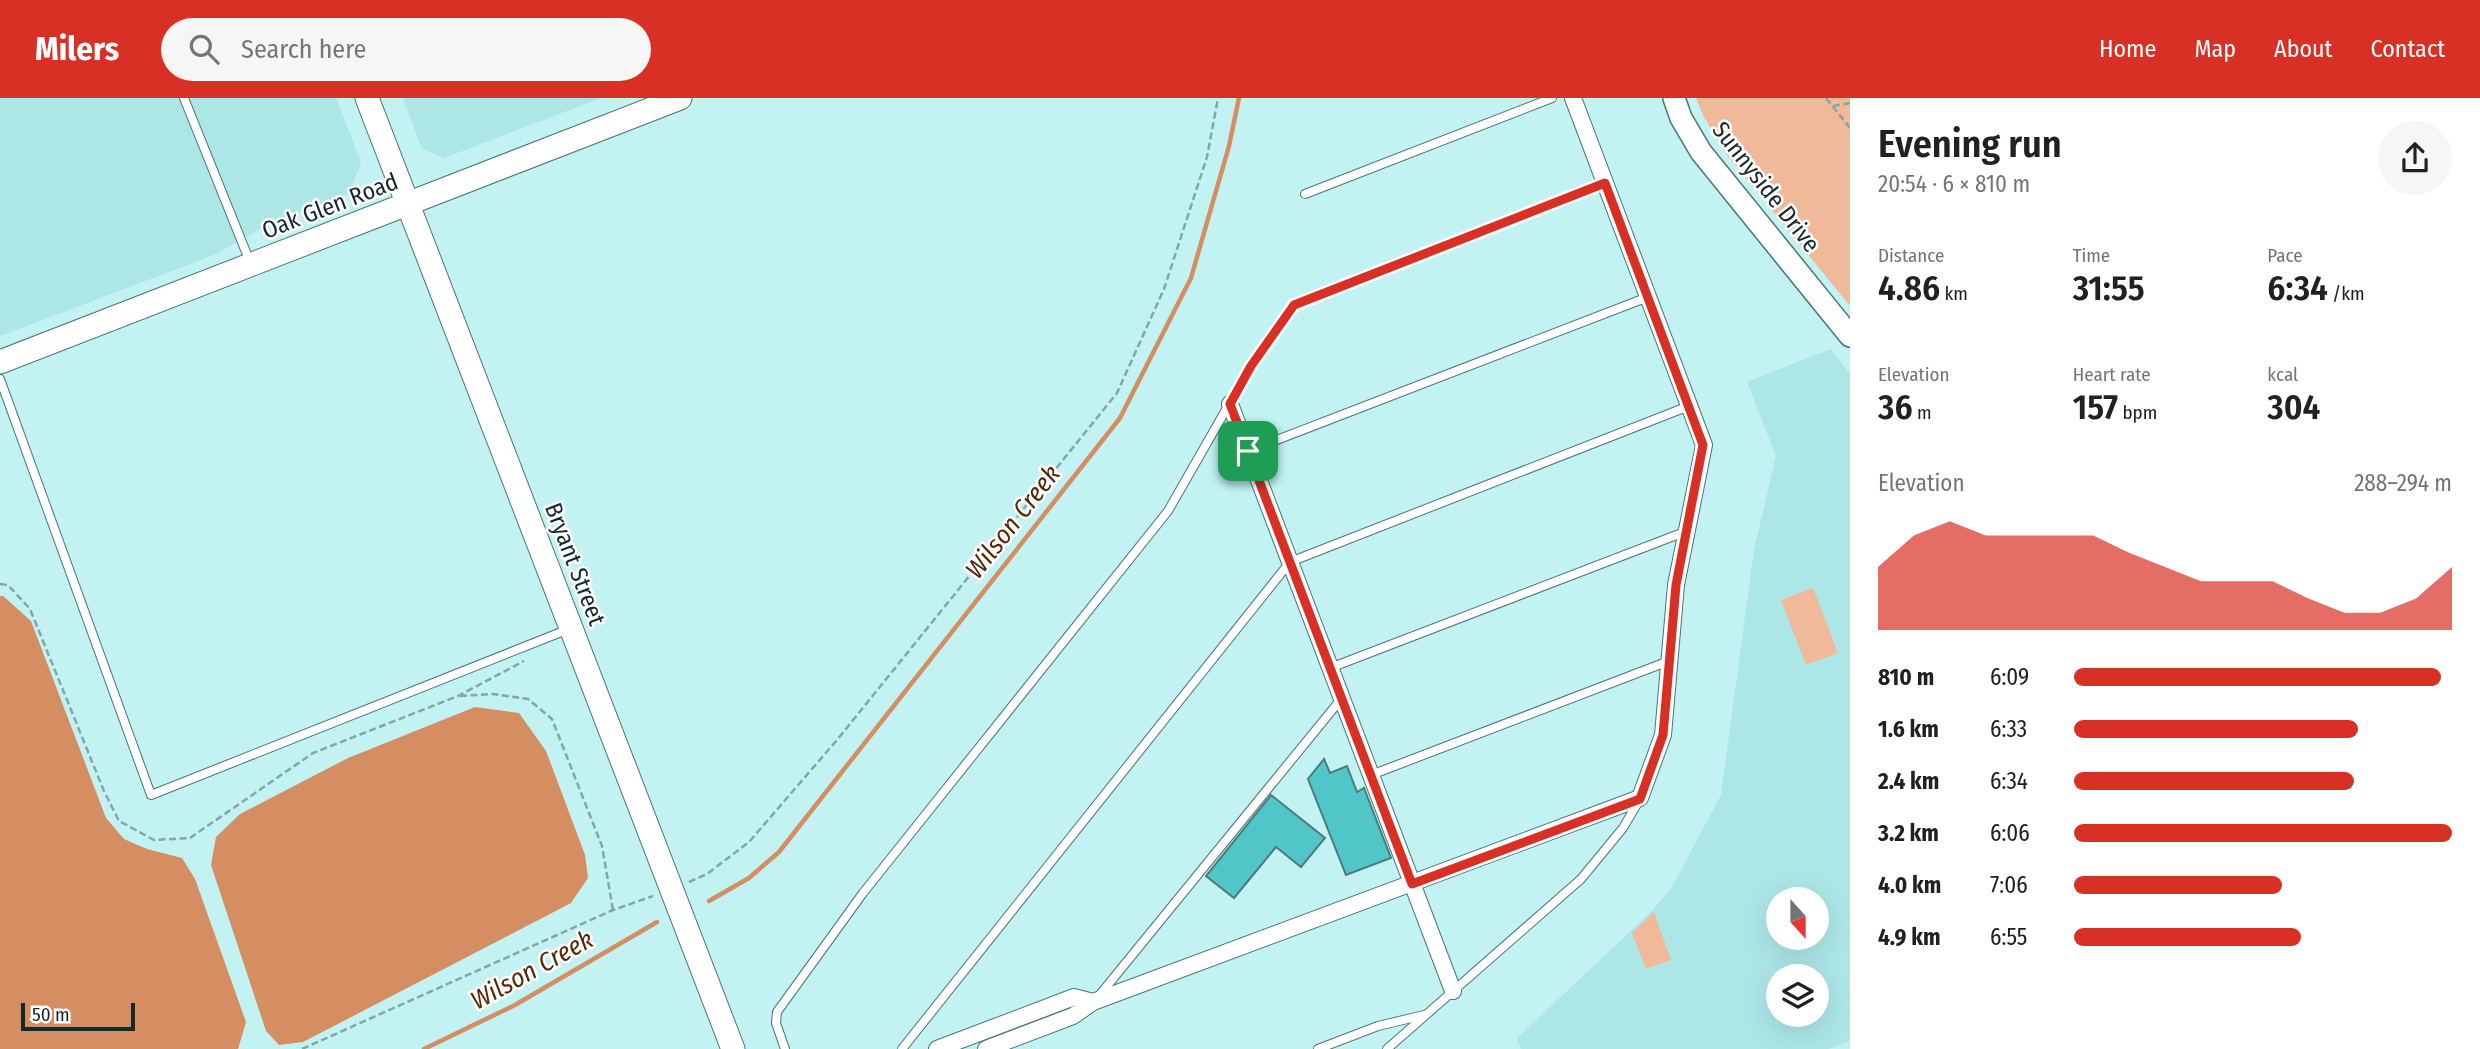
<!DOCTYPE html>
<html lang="en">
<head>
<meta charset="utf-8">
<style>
	body { margin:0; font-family:"Fira Sans Condensed",sans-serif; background:#f6f6f6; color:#202124; height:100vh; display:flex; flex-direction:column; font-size:26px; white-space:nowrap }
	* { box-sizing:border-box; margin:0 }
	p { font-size:23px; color:#757577 }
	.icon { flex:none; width:38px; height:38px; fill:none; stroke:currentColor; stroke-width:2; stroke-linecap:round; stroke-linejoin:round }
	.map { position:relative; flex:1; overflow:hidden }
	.panel { display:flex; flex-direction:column; background:#fff; width:630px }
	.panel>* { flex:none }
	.needle { width:46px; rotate:159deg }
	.tools { position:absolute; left:1766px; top:789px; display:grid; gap:14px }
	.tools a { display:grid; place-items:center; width:63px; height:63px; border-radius:50%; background:#fff; box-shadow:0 7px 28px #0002; font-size:35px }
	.scale { position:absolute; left:21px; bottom:18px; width:114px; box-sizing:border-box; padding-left:7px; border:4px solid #162829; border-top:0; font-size:19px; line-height:24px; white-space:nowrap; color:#162829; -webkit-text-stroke:5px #fff; paint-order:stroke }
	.pin { position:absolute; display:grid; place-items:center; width:60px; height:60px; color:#fff; margin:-30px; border-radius:14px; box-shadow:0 4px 10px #0006 }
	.round { display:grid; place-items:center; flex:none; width:74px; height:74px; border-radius:37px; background:#f6f6f6 }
	.head { display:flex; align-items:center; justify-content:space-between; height:119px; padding:0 28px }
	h1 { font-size:38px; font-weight:600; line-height:52px }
	.figures { display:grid; grid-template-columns:repeat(3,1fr); gap:10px; height:119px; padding:7px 28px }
	.figures div { display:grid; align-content:center }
	.figures b { font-size:35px; font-weight:600 }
	.figures small { font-size:19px; font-weight:400 }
	.figures p { font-size:19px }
	.chart { height:196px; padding:14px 28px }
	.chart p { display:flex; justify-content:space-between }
	.chart svg { width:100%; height:126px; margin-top:7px; fill:#d93025; opacity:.7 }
	ul { padding:0 28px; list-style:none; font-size:23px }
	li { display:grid; grid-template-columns:112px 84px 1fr; align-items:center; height:52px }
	li i { height:18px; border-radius:9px; background:#d93025 }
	header { display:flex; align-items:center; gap:42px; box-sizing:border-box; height:98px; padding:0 35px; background:#d93025; color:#fff }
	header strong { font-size:33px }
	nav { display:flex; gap:38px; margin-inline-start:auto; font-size:24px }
	.search { width:490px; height:63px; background:#f6f6f6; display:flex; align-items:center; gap:18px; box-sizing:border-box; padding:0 24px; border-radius:38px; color:#757577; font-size:26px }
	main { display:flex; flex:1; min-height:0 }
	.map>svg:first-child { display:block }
	.built { fill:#ade6e7; fill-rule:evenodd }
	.green { fill:#f0b99a }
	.water { fill:#d58d62 }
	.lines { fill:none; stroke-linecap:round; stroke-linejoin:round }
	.stream { stroke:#d58d62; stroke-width:4.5 }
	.building { fill:#50c6c9; stroke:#4e7a7b; stroke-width:2 }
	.service-casing { stroke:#4a7677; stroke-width:10 }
	.minor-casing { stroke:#4a7677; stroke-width:18 }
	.tertiary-casing { stroke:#4a7677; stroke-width:24 }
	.secondary-casing { stroke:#4a7677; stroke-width:25 }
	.path { stroke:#82a7a8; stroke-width:2.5; stroke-dasharray:7 3.5; stroke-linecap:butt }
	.service { stroke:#fff; stroke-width:8 }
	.minor { stroke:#fff; stroke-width:16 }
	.tertiary { stroke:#fff; stroke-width:21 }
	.secondary { stroke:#fff; stroke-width:23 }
	.route-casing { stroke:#fff; stroke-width:14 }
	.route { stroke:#d93025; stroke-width:9 }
	.labels { text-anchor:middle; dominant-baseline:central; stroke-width:5; stroke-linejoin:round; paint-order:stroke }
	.street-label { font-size:24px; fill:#162829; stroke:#fff }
	.water-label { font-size:26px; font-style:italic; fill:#572806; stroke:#fff }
</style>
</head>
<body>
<header>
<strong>Milers</strong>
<div class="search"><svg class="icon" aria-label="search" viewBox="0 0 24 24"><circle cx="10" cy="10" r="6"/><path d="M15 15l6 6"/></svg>Search here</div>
<nav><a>Home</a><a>Map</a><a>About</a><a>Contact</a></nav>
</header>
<main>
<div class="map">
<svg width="1850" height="951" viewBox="0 0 1850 951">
	<rect width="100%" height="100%" fill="#c2f2f2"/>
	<!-- built -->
	<g class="built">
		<path d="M0,0h336l25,64 -12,32 -85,33 -50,28 -214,81z"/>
		<path d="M403,0h198l-157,60 -22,-9z"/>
		<path d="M1831,251l19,25v667l-21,8h-308l-4,-11 135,-127 20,-24 49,-92 33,-245 22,-94 -29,-74zM1778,802h38v38h-38zM1778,878h38v39h-38z"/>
	</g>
	<!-- green -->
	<g class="green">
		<path d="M1696,0h154v208l-123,-151 -23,-38z"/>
		<path d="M1813,490l25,65 -32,12 -25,-65z"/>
		<path d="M1654,814l17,48 -25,9 -14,-36z"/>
	</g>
	<!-- water -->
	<g class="water">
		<path d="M0,498h3l28,25 75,197 18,21 23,10 35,9 13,21 51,143 -8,27h-238z"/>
		<path d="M475,609l44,6 27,38 39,104 3,23 -17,25 -268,139 -24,3 -13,-14 -55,-166 5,-28 24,-23 108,-56z"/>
	</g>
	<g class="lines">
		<!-- stream -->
		<g class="stream">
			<path d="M709,803l40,-23 30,-26 341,-434 71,-140 38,-132 10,-48"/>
			<path d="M424,951l91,-44 142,-83"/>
		</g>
	</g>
	<!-- building -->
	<g class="building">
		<path d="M1324,661l6,14 17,-7 10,26 7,-4 27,70 -45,17 -38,-96z"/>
		<path d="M1271,697l54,43 -24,29 -25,-20 -42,51 -28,-22z"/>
	</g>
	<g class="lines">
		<defs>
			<g id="service">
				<path d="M184,0l66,164"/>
				<path d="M1305,96l247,-96"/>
				<path d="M0,281l151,416 418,-166"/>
				<path d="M1248,353l400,-154"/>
				<path d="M1330,570l357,-137"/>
				<path d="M1371,677l298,-114"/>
				<path d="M1098,899l244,-299"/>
				<path d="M785,951l-9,-26 1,-11 86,-119 305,-382 83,-145 43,-61 311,-122"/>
				<path d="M902,951l388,-487 399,-156"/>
				<path d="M1318,951l60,-23 46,-11"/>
				<path d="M1387,951l194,-170 42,-51 17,-29"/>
			</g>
			<g id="minor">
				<path d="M1230,306l223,587"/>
				<path d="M937,951l137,-52 19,5"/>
				<path d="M986,951l87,-33 20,-14 547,-204 23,-63 13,-150 28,-140 -131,-347"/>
			</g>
			<path id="tertiary" d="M1674,0l7,20 20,34 149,184"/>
			<g id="secondary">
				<path d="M367,0l366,951"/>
				<path d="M0,264l680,-264"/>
			</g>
		</defs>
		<!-- service casing -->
		<use href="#service" class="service-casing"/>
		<!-- minor casing -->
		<use href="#minor" class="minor-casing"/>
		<!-- tertiary casing -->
		<use href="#tertiary" class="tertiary-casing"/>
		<!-- secondary casing -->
		<use href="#secondary" class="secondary-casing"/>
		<!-- path -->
		<g class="path">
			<path d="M1826,0l24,30"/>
			<path d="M1833,8l17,-3"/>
			<path d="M0,486l8,1 22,24 74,182 15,30 35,19 36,-2 123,-85 145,-57 66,-35"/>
			<path d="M460,598l33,-2 35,5 24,20 50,127 11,64"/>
			<path d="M689,784l18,-8 42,-32 88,-102 280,-347 47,-104 43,-132 11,-59"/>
			<path d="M302,951l311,-139 40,-14"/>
		</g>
		<!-- service -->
		<use href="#service" class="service"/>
		<!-- minor -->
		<use href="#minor" class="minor"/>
		<!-- tertiary -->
		<use href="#tertiary" class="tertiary"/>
		<!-- secondary -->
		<use href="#secondary" class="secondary"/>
	</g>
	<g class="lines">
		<defs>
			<path id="route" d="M1605,85l98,262 -27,140 -13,150 -23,64 -228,85 -182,-480 21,-38 43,-61z"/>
		</defs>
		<!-- route casing -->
		<use href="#route" class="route-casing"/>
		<!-- route -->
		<use href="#route" class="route"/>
	</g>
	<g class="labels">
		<!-- street labels -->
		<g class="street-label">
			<text transform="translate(1766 89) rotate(52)">Sunnyside Drive</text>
			<text transform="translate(330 108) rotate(-21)">Oak Glen Road</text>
			<text transform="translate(575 466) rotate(69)">Bryant Street</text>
		</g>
		<!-- water labels -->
		<g class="water-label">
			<text transform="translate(1013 424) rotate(-52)">Wilson Creek</text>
			<text transform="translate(532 872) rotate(-29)">Wilson Creek</text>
		</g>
	</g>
</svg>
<div class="tools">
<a><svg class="needle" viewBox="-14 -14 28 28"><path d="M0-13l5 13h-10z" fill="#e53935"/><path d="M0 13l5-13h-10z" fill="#757577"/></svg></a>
<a><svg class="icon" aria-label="layers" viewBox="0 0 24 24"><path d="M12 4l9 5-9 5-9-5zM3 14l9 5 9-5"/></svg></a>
</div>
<div class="scale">50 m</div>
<div class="pin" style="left:1248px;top:353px;background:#1e9e55"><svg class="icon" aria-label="arrive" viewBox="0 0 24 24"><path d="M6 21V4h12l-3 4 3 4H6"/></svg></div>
</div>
<section class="panel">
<div class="head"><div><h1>Evening run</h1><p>20:54 · 6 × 810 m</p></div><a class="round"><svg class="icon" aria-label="share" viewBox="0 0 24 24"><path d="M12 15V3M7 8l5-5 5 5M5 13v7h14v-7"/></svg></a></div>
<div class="figures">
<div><p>Distance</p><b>4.86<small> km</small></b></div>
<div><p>Time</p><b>31:55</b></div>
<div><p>Pace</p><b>6:34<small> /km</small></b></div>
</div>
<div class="figures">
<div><p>Elevation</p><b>36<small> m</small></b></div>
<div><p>Heart rate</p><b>157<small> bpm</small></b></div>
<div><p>kcal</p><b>304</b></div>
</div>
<div class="chart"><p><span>Elevation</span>288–294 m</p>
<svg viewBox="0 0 160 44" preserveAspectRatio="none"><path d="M0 44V22L10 11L20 6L30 11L40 11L50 11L60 11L70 17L80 22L90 27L100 27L110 27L120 33L130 38L140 38L150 33L160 22V44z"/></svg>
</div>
<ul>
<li><b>810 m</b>6:09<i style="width:97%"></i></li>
<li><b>1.6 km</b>6:33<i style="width:75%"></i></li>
<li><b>2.4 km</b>6:34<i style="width:74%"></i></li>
<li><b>3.2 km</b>6:06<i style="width:100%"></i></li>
<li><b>4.0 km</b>7:06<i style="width:55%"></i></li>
<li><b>4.9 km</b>6:55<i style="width:60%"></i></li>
</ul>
</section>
</main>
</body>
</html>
